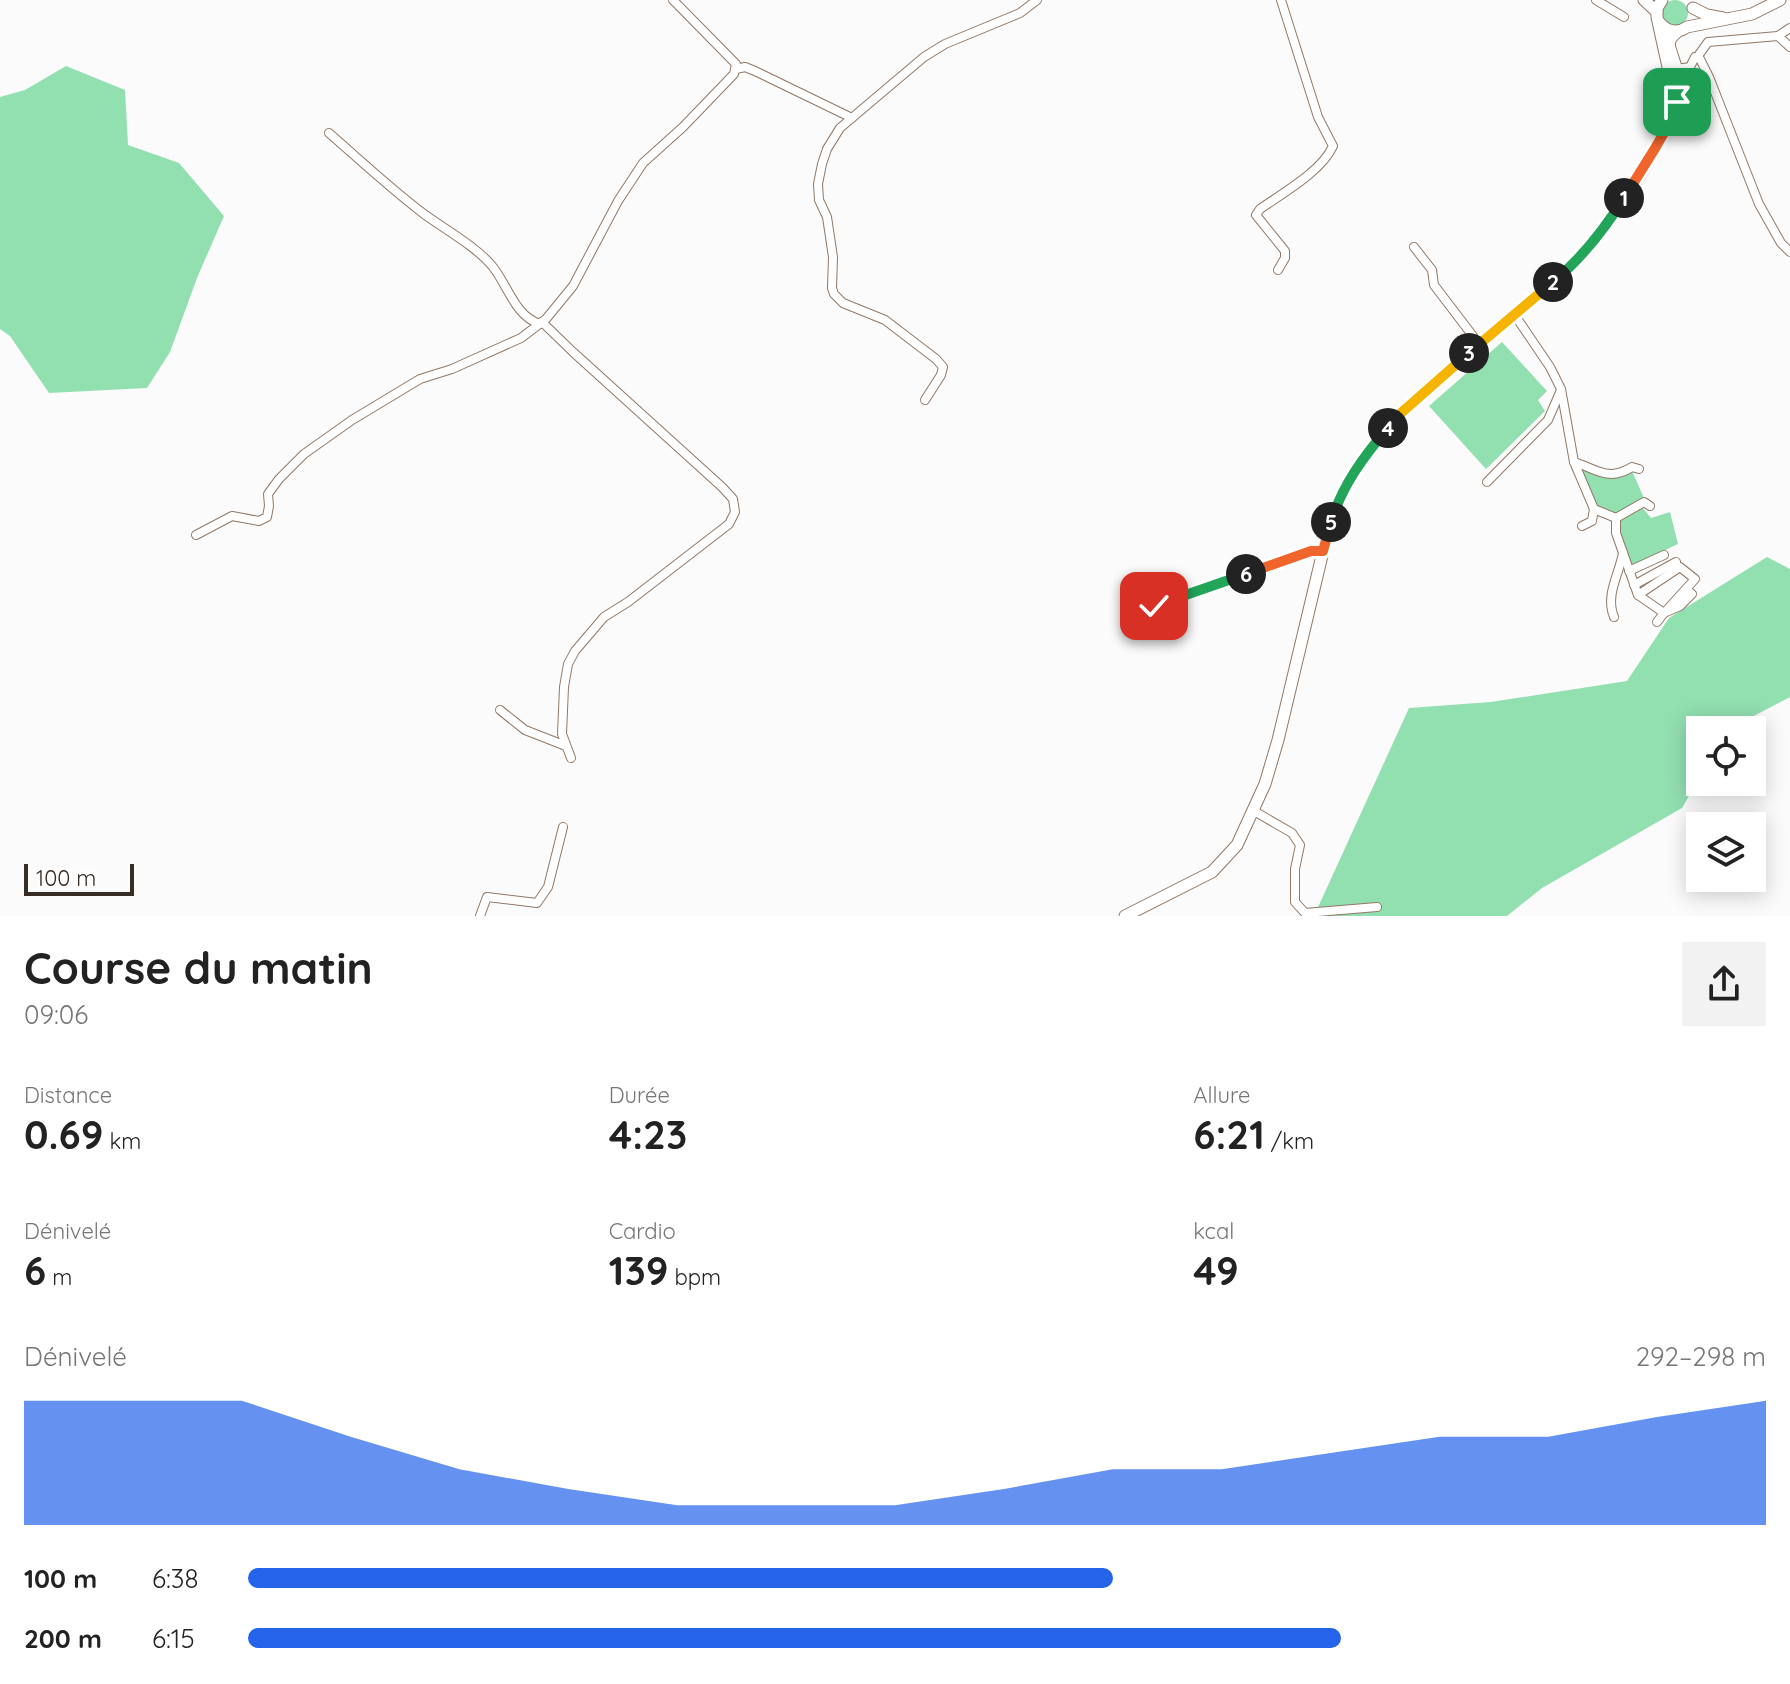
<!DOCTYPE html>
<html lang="fr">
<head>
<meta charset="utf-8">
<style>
	body { margin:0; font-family:Quicksand,sans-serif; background:#f2f2f2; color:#222; height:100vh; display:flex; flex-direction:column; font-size:30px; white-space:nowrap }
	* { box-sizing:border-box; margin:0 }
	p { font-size:26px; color:#767676 }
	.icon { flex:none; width:44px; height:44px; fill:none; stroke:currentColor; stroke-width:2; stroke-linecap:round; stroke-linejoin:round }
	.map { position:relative; height:916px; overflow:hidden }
	.panel { display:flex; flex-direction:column; background:#fff; flex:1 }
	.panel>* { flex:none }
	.controls { position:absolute; left:1686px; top:716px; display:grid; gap:16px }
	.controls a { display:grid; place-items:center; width:80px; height:80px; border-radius:0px; background:#fff; box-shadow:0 4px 20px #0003; font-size:40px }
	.scale { position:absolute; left:24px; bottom:20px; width:110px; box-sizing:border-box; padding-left:8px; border:4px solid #382d25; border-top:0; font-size:22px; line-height:28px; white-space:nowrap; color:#382d25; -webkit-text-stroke:6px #fff; paint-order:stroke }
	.pin { position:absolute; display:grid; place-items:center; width:68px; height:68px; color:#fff; margin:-34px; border-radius:16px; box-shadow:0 4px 12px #0006 }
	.km { position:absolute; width:40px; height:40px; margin:-20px; border-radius:50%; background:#222; color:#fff; font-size:22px; line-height:40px; text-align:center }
	.round { display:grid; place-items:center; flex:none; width:84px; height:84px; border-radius:0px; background:#f2f2f2 }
	.summary { display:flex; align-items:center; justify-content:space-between; height:136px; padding:0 24px }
	h1 { font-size:44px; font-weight:700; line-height:60px }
	.stats { display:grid; grid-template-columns:repeat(3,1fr); gap:12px; height:136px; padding:8px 24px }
	.stats div { display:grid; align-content:center }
	.stats b { font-size:40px; font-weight:700 }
	.stats small { font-size:22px; font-weight:400 }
	.stats p { font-size:22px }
	.chart { height:224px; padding:16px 24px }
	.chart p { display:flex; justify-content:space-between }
	.chart svg { width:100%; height:144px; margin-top:8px; fill:#2563eb; opacity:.7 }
	ul { padding:0 24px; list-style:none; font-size:26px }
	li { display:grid; grid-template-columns:128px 96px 1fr; align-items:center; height:60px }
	li i { height:20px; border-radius:10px; background:#2563eb }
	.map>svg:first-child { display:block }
	.green { fill:#92dfb0 }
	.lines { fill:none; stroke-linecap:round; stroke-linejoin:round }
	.minor-casing { stroke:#927865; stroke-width:10 }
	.secondary-casing { stroke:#927865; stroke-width:13 }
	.minor { stroke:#fff; stroke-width:8 }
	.secondary { stroke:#fff; stroke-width:11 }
	.split-1-casing { stroke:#fff; stroke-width:16 }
	.split-2-casing { stroke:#fff; stroke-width:16 }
	.split-3-casing { stroke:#fff; stroke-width:16 }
	.split-4-casing { stroke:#fff; stroke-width:16 }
	.split-5-casing { stroke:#fff; stroke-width:16 }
	.split-6-casing { stroke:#fff; stroke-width:16 }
	.split-7-casing { stroke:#fff; stroke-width:16 }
	.split-1 { stroke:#f0652b; stroke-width:10 }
	.split-2 { stroke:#22a559; stroke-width:10 }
	.split-3 { stroke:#f5b400; stroke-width:10 }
	.split-4 { stroke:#f5b400; stroke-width:10 }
	.split-5 { stroke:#22a559; stroke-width:10 }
	.split-6 { stroke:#f0652b; stroke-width:10 }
	.split-7 { stroke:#22a559; stroke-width:10 }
</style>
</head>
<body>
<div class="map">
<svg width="1790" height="916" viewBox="0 0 1790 916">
	<rect width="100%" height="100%" fill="#fbfbfb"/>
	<!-- green -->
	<g class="green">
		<circle cx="1675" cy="13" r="13"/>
		<path d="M66,66l59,24 3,55 51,18 45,53 -27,62 -27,74 -23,36 -98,5 -39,-57 -10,-7v-232l25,-7z"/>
		<path d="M1502,342l45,49 -9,9 7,11 -59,58 -57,-63z"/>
		<path d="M1578,466c22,8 30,18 54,5l12,27 -28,16 -20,-7z"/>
		<path d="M1642,507l9,11 19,-6 8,32 -47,22 -11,-33 -1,-13z"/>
		<path d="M1767,557l23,12v128l-63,33h-27v47l-18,31 -140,80 -35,28h-193l95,-208 82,-6 136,-21 42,-63z"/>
	</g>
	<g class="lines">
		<defs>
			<g id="minor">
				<path d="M1596,0l28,17"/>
				<path d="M1778,36l12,-8"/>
				<path d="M1698,56l10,-14 70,-6 12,11"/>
				<path d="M1672,67l5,2 13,-2 5,-10 5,2 9,18 50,127 22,39 9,9"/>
				<path d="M736,69l9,-2 10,4 97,47"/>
				<path d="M329,133c31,27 62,56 95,81 22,16 53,33 69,53 15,19 22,49 47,57"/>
				<path d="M1414,247l18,23 2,15 45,59"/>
				<path d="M1278,270l7,-12v-7l-29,-36 4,-6c23,-16 62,-38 73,-63l-15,-29 -37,-117"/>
				<path d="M1514,314l36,53 11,22 13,73 20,47 22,9v15l22,62 26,18 -7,9"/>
				<path d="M542,322l31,30 149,135 11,12 2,13 -6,12 -101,78 -24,15 -29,34 -7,13 -4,23 -2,47 9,24"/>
				<path d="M925,400l16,-25 2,-8 -7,-8 -51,-39 -42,-17 -9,-9 -2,-6 1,-31 -6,-40 -8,-17 -1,-16 4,-20 5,-15 13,-21 84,-71 21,-13 75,-31 17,-13"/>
				<path d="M1574,462c23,7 34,20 58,5l7,2"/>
				<path d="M1487,482l61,-62 13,-30"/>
				<path d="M1616,518l28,-16 6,4"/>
				<path d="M1582,526l10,-5 2,-12"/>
				<path d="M196,535l36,-19 27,5 8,-4 2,-11 -1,-12 11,-15 25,-25 48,-34 68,-41 32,-10 69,-31 25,-19 27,-33 45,-85 25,-38 40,-36 51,-53 2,-10 -63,-64"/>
				<path d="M1629,571l35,-16"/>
				<path d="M1634,585l42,-23"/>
				<path d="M1638,595l42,-28 15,12 -31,34 16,-7 12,-12 -6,-5"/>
				<path d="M1154,606l157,-55h12"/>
				<path d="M1614,617c-9,-22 5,-42 9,-64"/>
				<path d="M500,710l25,20 41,16"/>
				<path d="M1254,811l38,22 8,12 -5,24v33l10,11 72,-6"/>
				<path d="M480,916l7,-19 50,6 11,-16 15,-60"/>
			</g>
			<g id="secondary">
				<path d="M1644,0l13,12"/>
				<path d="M1662,0l-5,8v9l13,59 2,28"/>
				<path d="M1693,8l14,7 16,3"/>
				<path d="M1659,22c8,10 18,12 28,5l65,-13 28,-14"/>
				<path d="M1125,916l87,-44 25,-27 28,-61 13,-44 47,-197 13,-43 19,-33 44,-54 158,-136c7,-7 15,-13 22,-21 29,-29 96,-130 98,-170 1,-14 -7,-28 -10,-42l2,-6 7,-7"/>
			</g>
		</defs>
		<!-- minor casing -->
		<use href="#minor" class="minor-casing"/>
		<!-- secondary casing -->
		<use href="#secondary" class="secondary-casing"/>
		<!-- minor -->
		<use href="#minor" class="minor"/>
		<!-- secondary -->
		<use href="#secondary" class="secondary"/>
	</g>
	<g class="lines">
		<defs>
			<path id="split-1" d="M1624,198l30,-48 15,-26 8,-22"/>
			<path id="split-2" d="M1553,282c29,-24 51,-52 71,-84"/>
			<path id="split-3" d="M1469,353l84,-71"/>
			<path id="split-4" d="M1388,428l13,-15 68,-60"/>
			<path id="split-5" d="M1331,522c11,-36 32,-65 57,-94"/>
			<path id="split-6" d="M1246,574l65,-23h12l8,-29"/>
			<path id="split-7" d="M1154,606l92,-32"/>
		</defs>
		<!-- split-1 casing -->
		<use href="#split-1" class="split-1-casing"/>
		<!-- split-2 casing -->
		<use href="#split-2" class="split-2-casing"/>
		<!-- split-3 casing -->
		<use href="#split-3" class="split-3-casing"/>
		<!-- split-4 casing -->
		<use href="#split-4" class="split-4-casing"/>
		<!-- split-5 casing -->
		<use href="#split-5" class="split-5-casing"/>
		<!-- split-6 casing -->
		<use href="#split-6" class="split-6-casing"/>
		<!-- split-7 casing -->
		<use href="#split-7" class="split-7-casing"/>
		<!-- split-1 -->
		<use href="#split-1" class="split-1"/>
		<!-- split-2 -->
		<use href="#split-2" class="split-2"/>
		<!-- split-3 -->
		<use href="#split-3" class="split-3"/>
		<!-- split-4 -->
		<use href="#split-4" class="split-4"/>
		<!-- split-5 -->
		<use href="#split-5" class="split-5"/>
		<!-- split-6 -->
		<use href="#split-6" class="split-6"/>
		<!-- split-7 -->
		<use href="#split-7" class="split-7"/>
	</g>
</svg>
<div class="controls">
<a><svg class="icon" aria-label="locate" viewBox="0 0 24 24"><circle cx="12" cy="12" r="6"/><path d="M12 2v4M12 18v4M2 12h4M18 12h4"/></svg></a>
<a><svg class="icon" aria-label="layers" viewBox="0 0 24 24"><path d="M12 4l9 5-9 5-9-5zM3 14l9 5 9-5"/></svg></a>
</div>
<div class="scale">100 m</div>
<div class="pin" style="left:1677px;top:102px;background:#1e9e55"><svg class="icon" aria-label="arrive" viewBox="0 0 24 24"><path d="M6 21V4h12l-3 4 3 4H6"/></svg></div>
<div class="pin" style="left:1154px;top:606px;background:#d93025"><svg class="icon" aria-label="check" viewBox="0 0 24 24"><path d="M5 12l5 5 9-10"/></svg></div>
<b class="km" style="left:1624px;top:198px">1</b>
<b class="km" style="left:1553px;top:282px">2</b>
<b class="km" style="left:1469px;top:353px">3</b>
<b class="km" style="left:1388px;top:428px">4</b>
<b class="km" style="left:1331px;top:522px">5</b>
<b class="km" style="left:1246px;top:574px">6</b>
</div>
<section class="panel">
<div class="summary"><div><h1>Course du matin</h1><p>09:06</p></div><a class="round"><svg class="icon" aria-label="share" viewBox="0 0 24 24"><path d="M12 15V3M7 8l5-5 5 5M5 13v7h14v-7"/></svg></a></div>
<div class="stats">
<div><p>Distance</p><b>0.69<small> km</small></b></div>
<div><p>Durée</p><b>4:23</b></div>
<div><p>Allure</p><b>6:21<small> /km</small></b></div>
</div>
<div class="stats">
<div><p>Dénivelé</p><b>6<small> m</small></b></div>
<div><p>Cardio</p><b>139<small> bpm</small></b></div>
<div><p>kcal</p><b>49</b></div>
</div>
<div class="chart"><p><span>Dénivelé</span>292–298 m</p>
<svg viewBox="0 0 160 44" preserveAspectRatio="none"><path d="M0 44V6L10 6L20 6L30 17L40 27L50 33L60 38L70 38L80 38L90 33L100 27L110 27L120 22L130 17L140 17L150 11L160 6V44z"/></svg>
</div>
<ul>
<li><b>100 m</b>6:38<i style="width:57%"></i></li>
<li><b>200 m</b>6:15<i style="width:72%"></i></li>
</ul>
</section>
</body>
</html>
